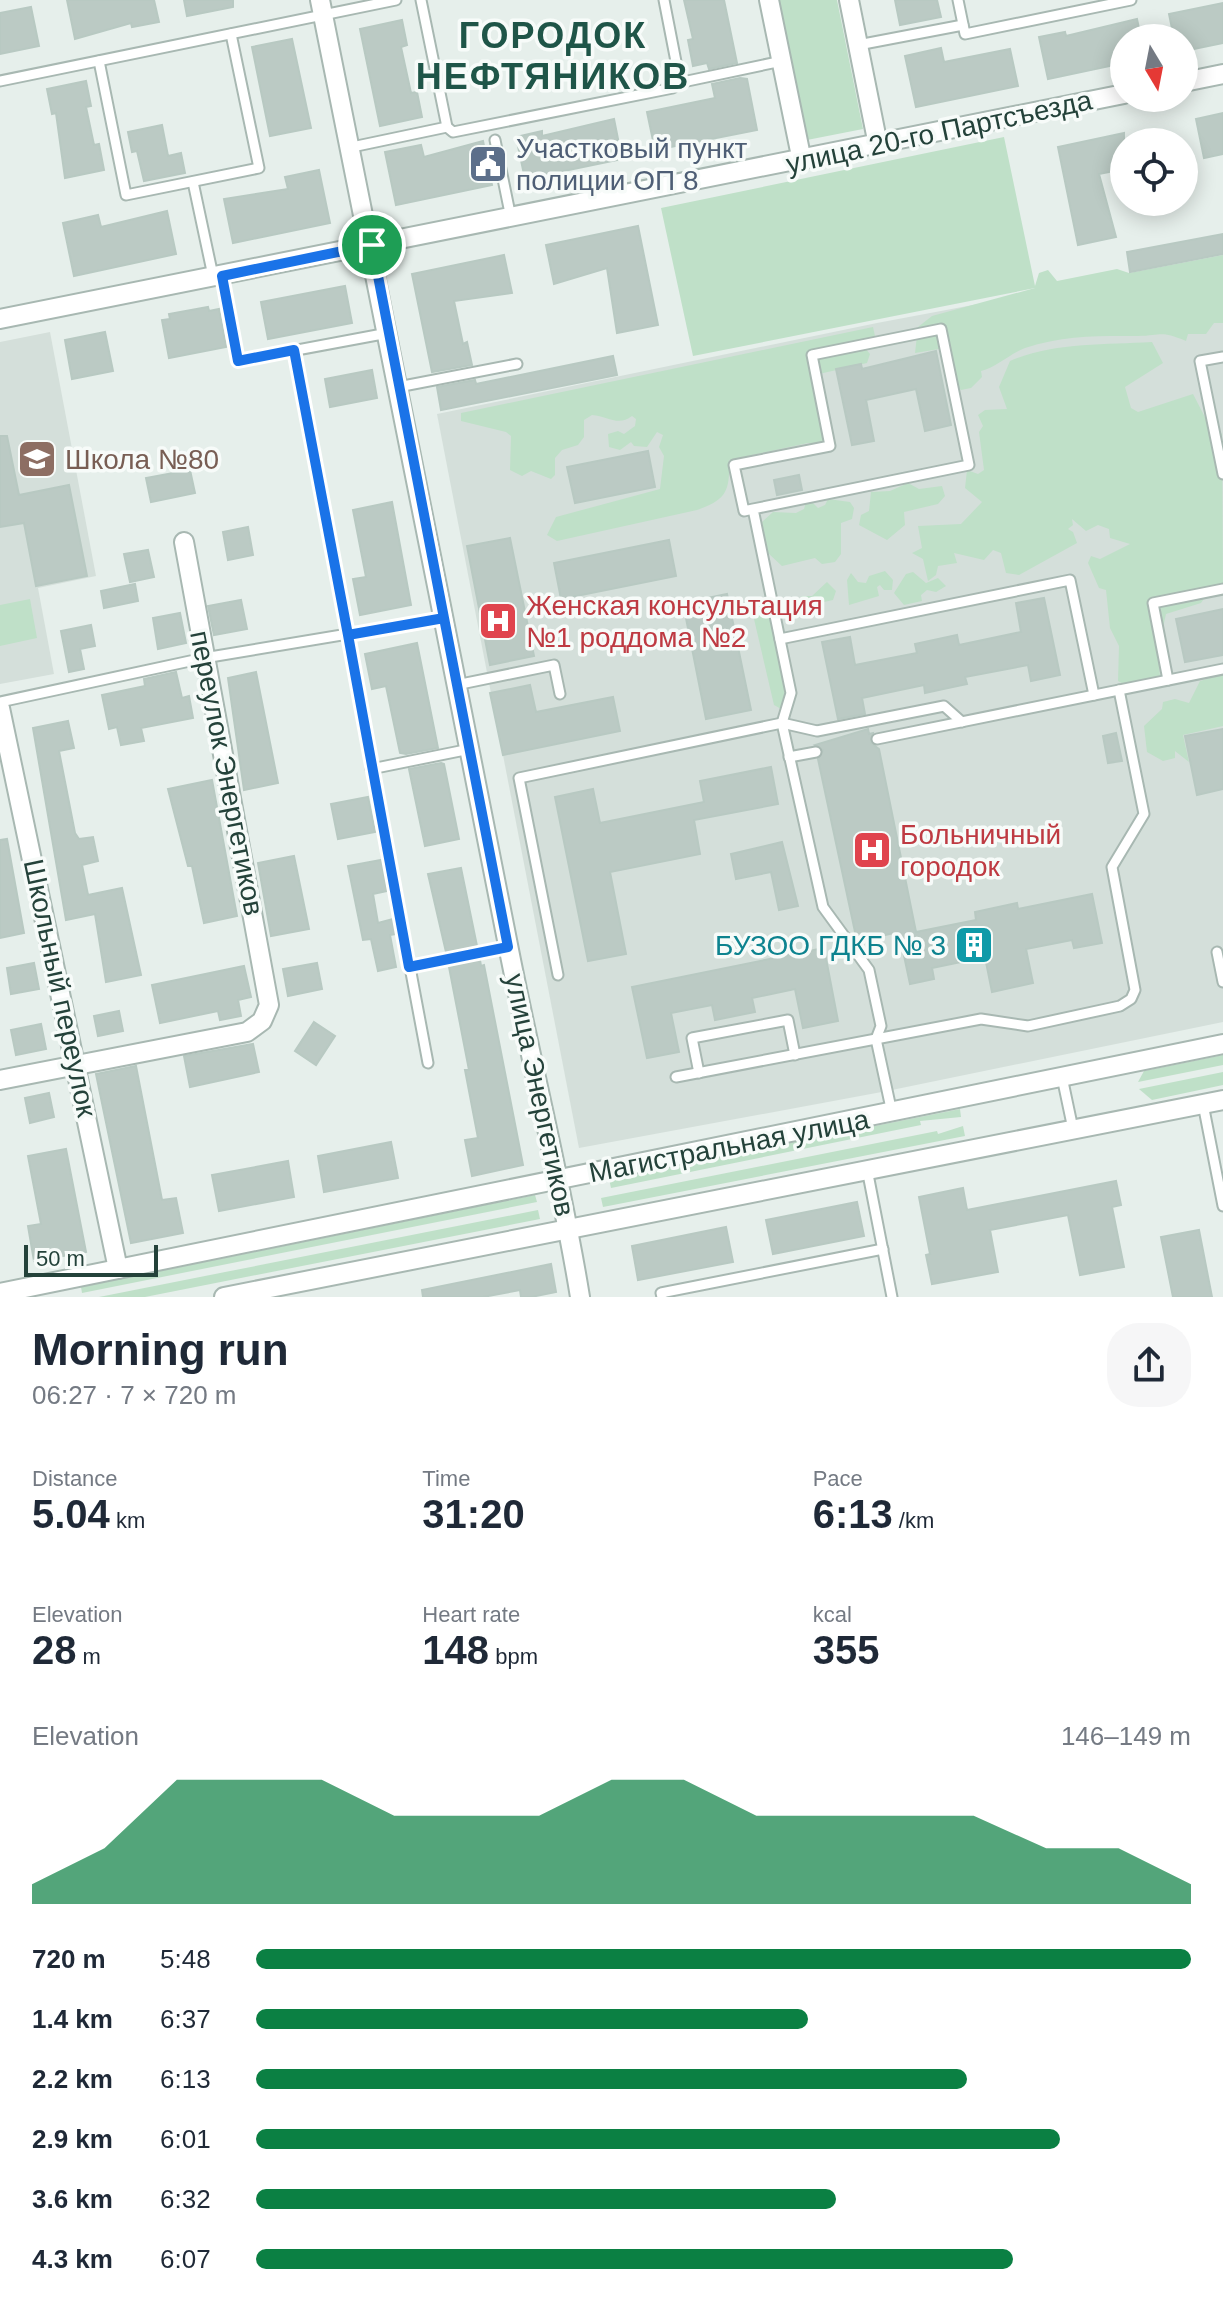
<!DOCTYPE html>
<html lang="en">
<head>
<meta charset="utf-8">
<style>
	body { margin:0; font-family:Helvetica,sans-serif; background:#f6f6f7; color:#1f2937; height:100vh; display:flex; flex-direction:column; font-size:30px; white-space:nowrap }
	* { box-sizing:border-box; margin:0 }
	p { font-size:26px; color:#747a83 }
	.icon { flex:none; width:44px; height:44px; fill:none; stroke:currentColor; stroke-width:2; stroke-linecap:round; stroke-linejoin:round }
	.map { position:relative; height:1297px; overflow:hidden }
	.details { display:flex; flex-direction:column; background:#fff; flex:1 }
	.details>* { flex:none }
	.needle { width:52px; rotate:170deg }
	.tools { position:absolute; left:1110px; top:24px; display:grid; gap:16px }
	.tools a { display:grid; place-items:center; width:88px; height:88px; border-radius:50%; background:#fff; box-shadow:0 4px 20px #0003; font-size:40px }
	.scale { position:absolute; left:24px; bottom:20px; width:134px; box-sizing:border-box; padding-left:8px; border:4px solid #24423a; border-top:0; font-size:22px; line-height:28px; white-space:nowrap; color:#24423a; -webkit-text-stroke:6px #f7fbf9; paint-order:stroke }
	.pin { position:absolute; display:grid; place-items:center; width:68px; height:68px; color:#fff; margin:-34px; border:4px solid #fff; border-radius:50%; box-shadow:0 2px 8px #0007 }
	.round { display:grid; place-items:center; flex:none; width:84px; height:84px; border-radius:32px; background:#f6f6f7 }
	.head { display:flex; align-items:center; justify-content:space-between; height:136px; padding:0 32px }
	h1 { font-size:44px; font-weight:600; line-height:60px }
	.metrics { display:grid; grid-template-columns:repeat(3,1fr); gap:12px; height:136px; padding:8px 32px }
	.metrics div { display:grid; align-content:center }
	.metrics b { font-size:40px; font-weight:600 }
	.metrics small { font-size:22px; font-weight:400 }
	.metrics p { font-size:22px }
	.chart { height:224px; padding:16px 32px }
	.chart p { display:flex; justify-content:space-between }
	.chart svg { width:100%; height:144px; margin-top:8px; fill:#0b8043; opacity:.7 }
	ul { padding:0 32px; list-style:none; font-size:26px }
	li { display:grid; grid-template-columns:128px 96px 1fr; align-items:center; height:60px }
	li i { height:20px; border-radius:10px; background:#0b8043 }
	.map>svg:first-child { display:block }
	.built { fill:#d4dfda }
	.green { fill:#bfe0c8 }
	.building { fill:#bbcac4; stroke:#b8c9c2; stroke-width:2 }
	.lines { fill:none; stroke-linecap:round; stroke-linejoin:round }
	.service-casing { stroke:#a8b8b2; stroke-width:13 }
	.minor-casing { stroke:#a8b8b2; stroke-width:22 }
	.service { stroke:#fff; stroke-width:9 }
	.minor { stroke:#fff; stroke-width:18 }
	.route-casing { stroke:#fff; stroke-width:16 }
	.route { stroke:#1a73e8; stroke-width:10 }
	.labels { text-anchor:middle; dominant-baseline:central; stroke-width:7; stroke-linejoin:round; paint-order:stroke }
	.street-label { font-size:28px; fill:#24423a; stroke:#f7fbf9 }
	.service-label { font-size:28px; fill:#4e5e75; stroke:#f7fbf9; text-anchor:start }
	.education-label { font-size:28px; fill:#785e54; stroke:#f7fbf9; text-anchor:start }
	.health-label { font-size:28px; fill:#be3a42; stroke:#f7fbf9; text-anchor:start }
	.culture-label { font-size:28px; fill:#0d838f; stroke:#f7fbf9; text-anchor:end }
	.district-label { font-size:36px; font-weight:bold; letter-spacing:2px; fill:#1f5548; stroke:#f7fbf9 }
</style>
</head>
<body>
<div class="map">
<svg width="1223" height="1297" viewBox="0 0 1223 1297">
	<rect width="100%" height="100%" fill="#e6efeb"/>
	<!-- built -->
	<g class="built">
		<path d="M1223,258v764l-336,69 -308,57 -142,-734 440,-91z"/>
		<path d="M50,332l46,244 -58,12 16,86 -54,10v-342z"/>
	</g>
	<!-- green -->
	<g class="green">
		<path d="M778,0h59l26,129 -56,11z"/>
		<path d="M1004,137l31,149 4,-13 9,-3 9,11 60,-12 12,4 94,-18v68h-9l-8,11h-18l-2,7c-27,-11 -24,-5 -48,-5 -39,0 -74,-1 -113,12 -16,6 -28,19 -44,23l1,6 -11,11 -10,2 -13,-13 -9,-28 -24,4 3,-26 14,-11 103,-28 -342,68 -32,-148z"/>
		<path d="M873,327l2,9 -10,12 5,6 -3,9 -48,11 -3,18c18,16 16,31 11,52l-19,-1 -79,17c1,30 -2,40 -32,50l-140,31 -10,-6 9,-18 104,-28 4,-33 -5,-9 4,-12 -6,-3 -10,15 -13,-1 -3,-4 -11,8 -11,-3 -1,-13 10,-3 6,3 11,-8 1,-7 -4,-3c-14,11 -24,0 -40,-1l-8,5v17l-6,8 -16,5 -7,8v17l-4,4 -20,-8 -9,5 -12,-6 1,-34 -5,-4 -45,-11v-8z"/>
		<path d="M1152,342l11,21 -38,24 6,21 7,4 55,-18 15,29 14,11 1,151 -11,2 -11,16 -35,11 -8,36 2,27 -35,8 -7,-4 1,-35 -9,-18 -4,-38 -7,-2 -11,-25 3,-7 9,3 30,-15 -20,-6 -1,-9 -11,-4 -12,6 -14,-12 1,6 -5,4 5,3 4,11 -58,32 -13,-2 -5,-20 -8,-3 -9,10 -30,-7 3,10 -19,3 -2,9 -8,6 -5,-22 -11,-6 10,-5 -4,-22 43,-2 21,-22 -17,-14 2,-18 11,4 6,-4 -5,-38 4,-6 -5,-11 7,-5 22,-1 -8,-22 11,-26c45,-19 93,-16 142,-19z"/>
		<path d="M908,483l11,6 23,-3 3,10 -7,8 -34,8 1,13 -18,15 -28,-15 2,-10 8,-4 2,-19 19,-1z"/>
		<path d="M828,499l22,3 4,6 -2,11 -11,4v31l-6,8 -13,2 -7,-6 -33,8 -14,-13 -6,-31 11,-10 23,1 8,-4 2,-7 5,-1 7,7 7,-3z"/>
		<path d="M885,571l8,9 -1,10h-8l-4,-5 -3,2 2,9 -30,9 -2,-25 4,-7 7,9 8,1 3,-7z"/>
		<path d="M913,572l13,11 12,-5 8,8 -10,6 -9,-2 -6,5 1,6 -18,4 -10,-12 12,-19z"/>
		<path d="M827,582l9,9 -3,9 -9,2 -2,12 -25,-1 -2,-9 7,-8h10z"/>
		<path d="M30,599l7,39 -37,8v-41z"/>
		<path d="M764,603l5,6 19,84 -5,17 -9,-5 -20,-86 -1,-9z"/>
		<path d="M1223,674v52l-40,9 6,27 -14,-11v7l-12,3 -16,-9 -3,-26 18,-17 1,-7 12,-3 14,4 11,-22z"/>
		<path d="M1223,1055v10l-85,17 6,-11z"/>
		<path d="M1223,1072v13l-71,15 -13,-11z"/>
		<path d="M960,1109l1,8 -41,4 1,4 -310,63 -2,-9z"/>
		<path d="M963,1126l2,10 -362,71 -2,-9 336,-67 1,3z"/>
		<path d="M535,1195l2,7 -455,91 -1,-6z"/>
		<path d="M538,1210l2,9 -395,78h-46z"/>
	</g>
	<!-- building -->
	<g class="building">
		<path d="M67,0h87l5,22 -27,5 -1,-4 -56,16z"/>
		<path d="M184,0h49v7l-46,9z"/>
		<path d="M684,0h40l13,63 -28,6 -2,-6 -14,3 -5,-26 5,-1z"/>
		<path d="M895,0h42l4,17 -41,8z"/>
		<path d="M1223,3v40l-39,8v-13h-10l-5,-24z"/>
		<path d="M31,7l8,39 -39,8v-41z"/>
		<path d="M1137,19l4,19h-17v25l-76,16 -9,-42 26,-5 1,4z"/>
		<path d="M402,20l5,25 -6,2 10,46 6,-1 5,25 -42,9 -20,-97z"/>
		<path d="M292,39l19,89 -41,8 -18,-89z"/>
		<path d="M941,48l3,14 66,-13 8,37 -102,21 -11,-51z"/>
		<path d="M740,78l7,1 10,51 -102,20 -8,-38 68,-14 -3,-14z"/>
		<path d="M86,81l5,25 -5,1 8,38 5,-1 5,26 -39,8 -9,-65 -4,1 -5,-25z"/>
		<path d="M1223,113v41l-19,4 -8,-39z"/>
		<path d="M614,119l8,40 -97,20 -9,-42 26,-6v5z"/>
		<path d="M162,125l6,31 13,-3 4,20 -41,8 -7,-30 -5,1 -4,-20z"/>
		<path d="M1124,133v36l-25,5 17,63 -38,8 -20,-98z"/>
		<path d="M483,141l9,44 -96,20 -11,-53 36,-7 3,12z"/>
		<path d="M319,170l11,53 -97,20 -9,-44 64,-10 -3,-12z"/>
		<path d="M167,211l9,43 -102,22 -11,-53 35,-8 3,12z"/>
		<path d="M638,226l20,99 -41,8 -10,-65 -53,16 -8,-39z"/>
		<path d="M1223,234v20l-93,18 -3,-20z"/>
		<path d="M504,255l8,38 -58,8 9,43 4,-2 5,23 -40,7 -20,-98z"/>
		<path d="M345,286l7,37 -84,16 -7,-37z"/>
		<path d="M208,307l1,4 10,-2 7,38 -57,11 -7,-38 8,-1 -1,-5z"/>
		<path d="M105,332l8,39 -41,8 -7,-39z"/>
		<path d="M936,351l15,74 -26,6 -9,-42 -50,11 8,41 -22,4 -16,-76 25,-5 1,5z"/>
		<path d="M613,356l4,19 -176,35 -4,-23 38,-7 1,4z"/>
		<path d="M372,370l5,28 -47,9 -5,-28z"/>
		<path d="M0,436h7l12,59 50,-10 18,91 -51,10 -12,-63 -24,4z"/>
		<path d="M648,451l7,36 -80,16 -8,-36z"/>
		<path d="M190,470l5,23 -44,9 -5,-24z"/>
		<path d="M799,475l3,15 -25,5 -3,-15z"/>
		<path d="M392,502l19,103 -51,10 -7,-36 13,-2 -13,-67z"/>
		<path d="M248,527l5,28 -25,5 -5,-28z"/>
		<path d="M510,538l24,118 -44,9 -23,-119z"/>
		<path d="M669,540l7,36 -115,23 -7,-36z"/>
		<path d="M148,550l6,27 -24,5 -6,-28z"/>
		<path d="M135,584l3,17 -34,7 -3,-17z"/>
		<path d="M727,594l24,116 -45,9 -23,-116z"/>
		<path d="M1044,598l16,77 -29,6 -3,-16 -63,12 2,7 -19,4 -23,5 -1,-8 -62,13 3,16 -27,5 -16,-77 28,-5 5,28 62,-12 -2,-9 42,-9 2,10 62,-13 -5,-29z"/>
		<path d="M241,600l6,29 -33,6 -6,-29z"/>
		<path d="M1223,609v46l-38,7 -9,-43z"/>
		<path d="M180,613l6,30 -28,6 -5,-31z"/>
		<path d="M91,625l4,21 -15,3 4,20 -15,3 -8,-41z"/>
		<path d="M417,643l21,105 -32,6 -6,-1 -14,-67 -14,3 -7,-35z"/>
		<path d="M176,672l6,26 7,-2 4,22 -52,10 3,13 -23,4 -4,-18 -8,2 -7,-34 43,-9 -1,-7z"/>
		<path d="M256,672l22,111 -34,7 -16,-112z"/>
		<path d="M530,685l6,27 77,-15 7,34 -117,24 -13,-62z"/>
		<path d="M68,721l6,27 -15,3 16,82 4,6 14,-2 5,24 -16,4 6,30 34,-7 19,87 -35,7 -11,-68 -29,6 -33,-192z"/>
		<path d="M868,729l1,5 4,-1 -2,10 8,6 37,183 60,-12 -1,-8 42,-9 1,6 74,-15 10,49 -28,5 -2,-8 -46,9 7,34 -41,9 -7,-35 -53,11 2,11 -24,5 -11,-52 -42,9 -39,-182 5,-9 -8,-5z"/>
		<path d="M1223,729v60l-26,6 -12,-59z"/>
		<path d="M1116,733l6,28 -14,2 -5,-27z"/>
		<path d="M441,763l3,1 15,75 -34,7 -16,-77z"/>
		<path d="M771,767l7,37 -84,16 6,34 -90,18 16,82 -38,7 -33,-164 38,-8 7,34 104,-21 -4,-21z"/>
		<path d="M212,780l25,136 -33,7 -12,-57h-4l-20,-77z"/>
		<path d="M368,797l7,35 -37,7 -7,-35z"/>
		<path d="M7,839l17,94 -24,5v-98z"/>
		<path d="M782,842l16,64 -19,4 -8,-38 -35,7 -5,-25z"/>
		<path d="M294,856l15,73 -38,7 -13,-73z"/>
		<path d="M381,860l6,31 -14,3 5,29 15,-4 3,15 -6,1 6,32 -18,4 -7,-32 -8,1 -15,-74z"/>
		<path d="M461,868l16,78 -31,6 -18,-78z"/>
		<path d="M824,948l14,73 -35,7 -8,-39 -43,9 3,14 -40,8 -3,-15 -41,8 8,39 -32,6 -15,-71z"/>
		<path d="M480,960l1,6 3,-1 39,200 -51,11 -7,-36 13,-2 -13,-68h4l-20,-103z"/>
		<path d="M34,963l5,26 -28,5 -4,-26z"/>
		<path d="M317,963l5,26 -34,7 -5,-27z"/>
		<path d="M244,966l7,31 -13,3 3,16 -21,4 -2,-9 -58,12 -8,-38z"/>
		<path d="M119,1011l4,20 -25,5 -4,-20z"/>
		<path d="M314,1022l21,14 -19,29 -21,-14z"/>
		<path d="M41,1024l5,25 -30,6 -5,-25z"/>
		<path d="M253,1044l6,28 -69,15 -6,-31z"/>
		<path d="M136,1066l26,134 14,-2 7,35 -52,10 -35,-169z"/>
		<path d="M49,1093l5,24 -24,6 -5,-25z"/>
		<path d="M391,1142l7,36 -74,14 -6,-36z"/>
		<path d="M66,1149l20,103 -52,9 -6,-35 13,-2 -13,-68z"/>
		<path d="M288,1161l6,36 -75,14 -7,-36z"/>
		<path d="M1116,1181l5,24 -9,2 12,60 -44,8 -12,-60 -78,15 8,42 -66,12 -6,-29 4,-1 -11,-57 44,-9 4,22z"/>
		<path d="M857,1202l7,34 -91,18 -7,-34z"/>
		<path d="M726,1227l7,35 -95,18 -6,-34z"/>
		<path d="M1199,1230l13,67h-39l-12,-60z"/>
		<path d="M551,1264l5,28 -25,5h-10l-1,-7 -37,7h-60l-1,-7z"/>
	</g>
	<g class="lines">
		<defs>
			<g id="service">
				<path d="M958,0l7,34 166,-34"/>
				<path d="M858,45l105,-20"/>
				<path d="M99,61l27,134 133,-27 -28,-134"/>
				<path d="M0,81l396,-81"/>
				<path d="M678,83l104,-22"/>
				<path d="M447,127l6,5 220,-44 6,-11 -15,-77"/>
				<path d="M495,140l16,78"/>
				<path d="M352,147l95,-20 -26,-127"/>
				<path d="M193,182l20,94"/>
				<path d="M222,276l16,85 150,-28"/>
				<path d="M294,350l134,713"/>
				<path d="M1223,357l-23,4 23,113"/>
				<path d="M398,387l119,-23"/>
				<path d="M753,509l216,-44 -28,-136 -129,26 18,91 -96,19 10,46 9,-2 38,184 -9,30 41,184 46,63 12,56 -5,13 16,74"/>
				<path d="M780,639l290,-59 24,115"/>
				<path d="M1168,680l-15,-77 70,-14"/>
				<path d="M456,685l98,-20 6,29"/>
				<path d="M0,702l204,-44 240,-40"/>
				<path d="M877,739l346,-70"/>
				<path d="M789,757l27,-5"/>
				<path d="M371,769l99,-20"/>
				<path d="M1217,952l6,30"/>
				<path d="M409,967l99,-20"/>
				<path d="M558,975l-39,-197 263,-55 35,8 127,-25 18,16"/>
				<path d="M699,1073l-7,-35 96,-18 7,35"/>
				<path d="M676,1077l305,-58 47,7 92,-20 11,-7 4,-9 -23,-123 32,-53 -25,-124"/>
				<path d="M1062,1077l11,52"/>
				<path d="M1203,1104l20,102"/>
				<path d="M867,1169l25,128"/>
				<path d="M662,1297l-1,-4 222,-44"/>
			</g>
			<g id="minor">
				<path d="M320,0c65,315 125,630 188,945 23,118 53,234 72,352"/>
				<path d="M769,0l33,161"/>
				<path d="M849,0l29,145"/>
				<path d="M1184,82l39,-8"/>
				<path d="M0,319l1124,-225"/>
				<path d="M0,708l118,561"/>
				<path d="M0,1080l247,-48 15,-11 7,-16 -85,-463"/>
				<path d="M0,1293l1223,-249"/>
				<path d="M224,1297l999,-197"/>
			</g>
		</defs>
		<!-- service casing -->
		<use href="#service" class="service-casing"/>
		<!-- minor casing -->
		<use href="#minor" class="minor-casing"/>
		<!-- service -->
		<use href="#service" class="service"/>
		<!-- minor -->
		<use href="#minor" class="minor"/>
	</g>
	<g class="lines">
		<defs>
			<path id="route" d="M372,245l-150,31 16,85 56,-11 54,285 96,-17 64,329 -99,20 -61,-332 96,-17 -72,-373"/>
		</defs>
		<!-- route casing -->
		<use href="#route" class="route-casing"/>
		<!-- route -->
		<use href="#route" class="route"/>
	</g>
	<!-- icons -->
	<defs>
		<symbol id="civic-square" viewBox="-11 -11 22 22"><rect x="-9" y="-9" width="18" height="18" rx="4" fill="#5c6f8a" stroke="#f7fbf9"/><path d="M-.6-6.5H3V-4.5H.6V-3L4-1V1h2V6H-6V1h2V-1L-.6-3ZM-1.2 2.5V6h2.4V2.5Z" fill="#fff"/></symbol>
		<symbol id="school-square" viewBox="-11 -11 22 22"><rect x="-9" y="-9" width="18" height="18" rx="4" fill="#8d6e63" stroke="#f7fbf9"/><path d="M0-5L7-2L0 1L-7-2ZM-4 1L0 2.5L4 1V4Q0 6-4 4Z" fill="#fff"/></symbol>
		<symbol id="hospital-square" viewBox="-11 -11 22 22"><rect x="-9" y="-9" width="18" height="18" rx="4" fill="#e0444e" stroke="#f7fbf9"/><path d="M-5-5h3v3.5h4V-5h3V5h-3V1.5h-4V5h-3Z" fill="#fff"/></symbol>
		<symbol id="building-square" viewBox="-11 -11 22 22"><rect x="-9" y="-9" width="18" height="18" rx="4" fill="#0f9aa8" stroke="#f7fbf9"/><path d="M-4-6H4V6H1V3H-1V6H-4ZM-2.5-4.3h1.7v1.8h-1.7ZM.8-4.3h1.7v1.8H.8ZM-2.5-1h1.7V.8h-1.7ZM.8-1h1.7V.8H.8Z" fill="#fff"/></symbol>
	</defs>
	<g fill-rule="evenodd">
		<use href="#civic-square" x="466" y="142" width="44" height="44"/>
		<use href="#school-square" x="15" y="437" width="44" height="44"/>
		<use href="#hospital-square" x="476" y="599" width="44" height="44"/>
		<use href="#hospital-square" x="850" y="828" width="44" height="44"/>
		<use href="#building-square" x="952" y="923" width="44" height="44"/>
	</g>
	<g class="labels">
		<!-- street labels -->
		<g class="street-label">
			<text transform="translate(939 132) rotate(-12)">улица 20-го Партсъезда</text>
			<text transform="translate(227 773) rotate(79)">переулок Энергетиков</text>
			<text transform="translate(60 988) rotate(78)">Школьный переулок</text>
			<text transform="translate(540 1095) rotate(78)">улица Энергетиков</text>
			<text transform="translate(729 1146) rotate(-11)">Магистральная улица</text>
		</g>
		<!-- service labels -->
		<g class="service-label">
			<text x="516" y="148">Участковый пункт<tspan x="516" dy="32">полиции ОП 8</tspan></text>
		</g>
		<!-- education labels -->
		<g class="education-label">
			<text x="65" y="459">Школа №80</text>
		</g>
		<!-- health labels -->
		<g class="health-label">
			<text x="526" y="605">Женская консультация<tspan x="526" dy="32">№1 роддома №2</tspan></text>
			<text x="900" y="834">Больничный<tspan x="900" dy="32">городок</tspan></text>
		</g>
		<!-- culture labels -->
		<g class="culture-label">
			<text x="946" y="945">БУЗОО ГДКБ № 3</text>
		</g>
		<!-- district labels -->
		<g class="district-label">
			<text x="553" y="35">ГОРОДОК<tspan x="553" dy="41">НЕФТЯНИКОВ</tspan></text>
		</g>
	</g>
</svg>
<div class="tools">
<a><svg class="needle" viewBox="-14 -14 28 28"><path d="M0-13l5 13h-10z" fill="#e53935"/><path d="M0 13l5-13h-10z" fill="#747a83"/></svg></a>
<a><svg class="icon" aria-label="locate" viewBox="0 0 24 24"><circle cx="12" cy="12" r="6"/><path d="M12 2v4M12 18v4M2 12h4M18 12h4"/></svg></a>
</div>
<div class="scale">50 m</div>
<div class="pin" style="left:372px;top:245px;background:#1e9e55"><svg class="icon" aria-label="arrive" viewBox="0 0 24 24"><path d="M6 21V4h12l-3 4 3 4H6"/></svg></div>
</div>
<section class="details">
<div class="head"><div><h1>Morning run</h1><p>06:27 · 7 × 720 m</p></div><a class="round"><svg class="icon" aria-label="share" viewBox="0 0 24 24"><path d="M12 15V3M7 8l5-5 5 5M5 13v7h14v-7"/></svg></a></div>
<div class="metrics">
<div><p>Distance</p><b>5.04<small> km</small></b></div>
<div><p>Time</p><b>31:20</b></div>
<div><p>Pace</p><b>6:13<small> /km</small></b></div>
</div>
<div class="metrics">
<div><p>Elevation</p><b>28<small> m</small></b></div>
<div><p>Heart rate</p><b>148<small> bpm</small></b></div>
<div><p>kcal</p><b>355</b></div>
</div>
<div class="chart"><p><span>Elevation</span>146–149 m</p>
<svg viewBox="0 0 160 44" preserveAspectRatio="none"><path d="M0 44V38L10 27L20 6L30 6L40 6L50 17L60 17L70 17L80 6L90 6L100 17L110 17L120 17L130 17L140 27L150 27L160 38V44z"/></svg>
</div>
<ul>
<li><b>720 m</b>5:48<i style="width:100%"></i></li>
<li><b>1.4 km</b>6:37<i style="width:59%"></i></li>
<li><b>2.2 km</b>6:13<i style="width:76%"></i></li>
<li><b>2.9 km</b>6:01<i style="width:86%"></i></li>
<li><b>3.6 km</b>6:32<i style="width:62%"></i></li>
<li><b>4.3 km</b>6:07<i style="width:81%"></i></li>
</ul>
</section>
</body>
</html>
